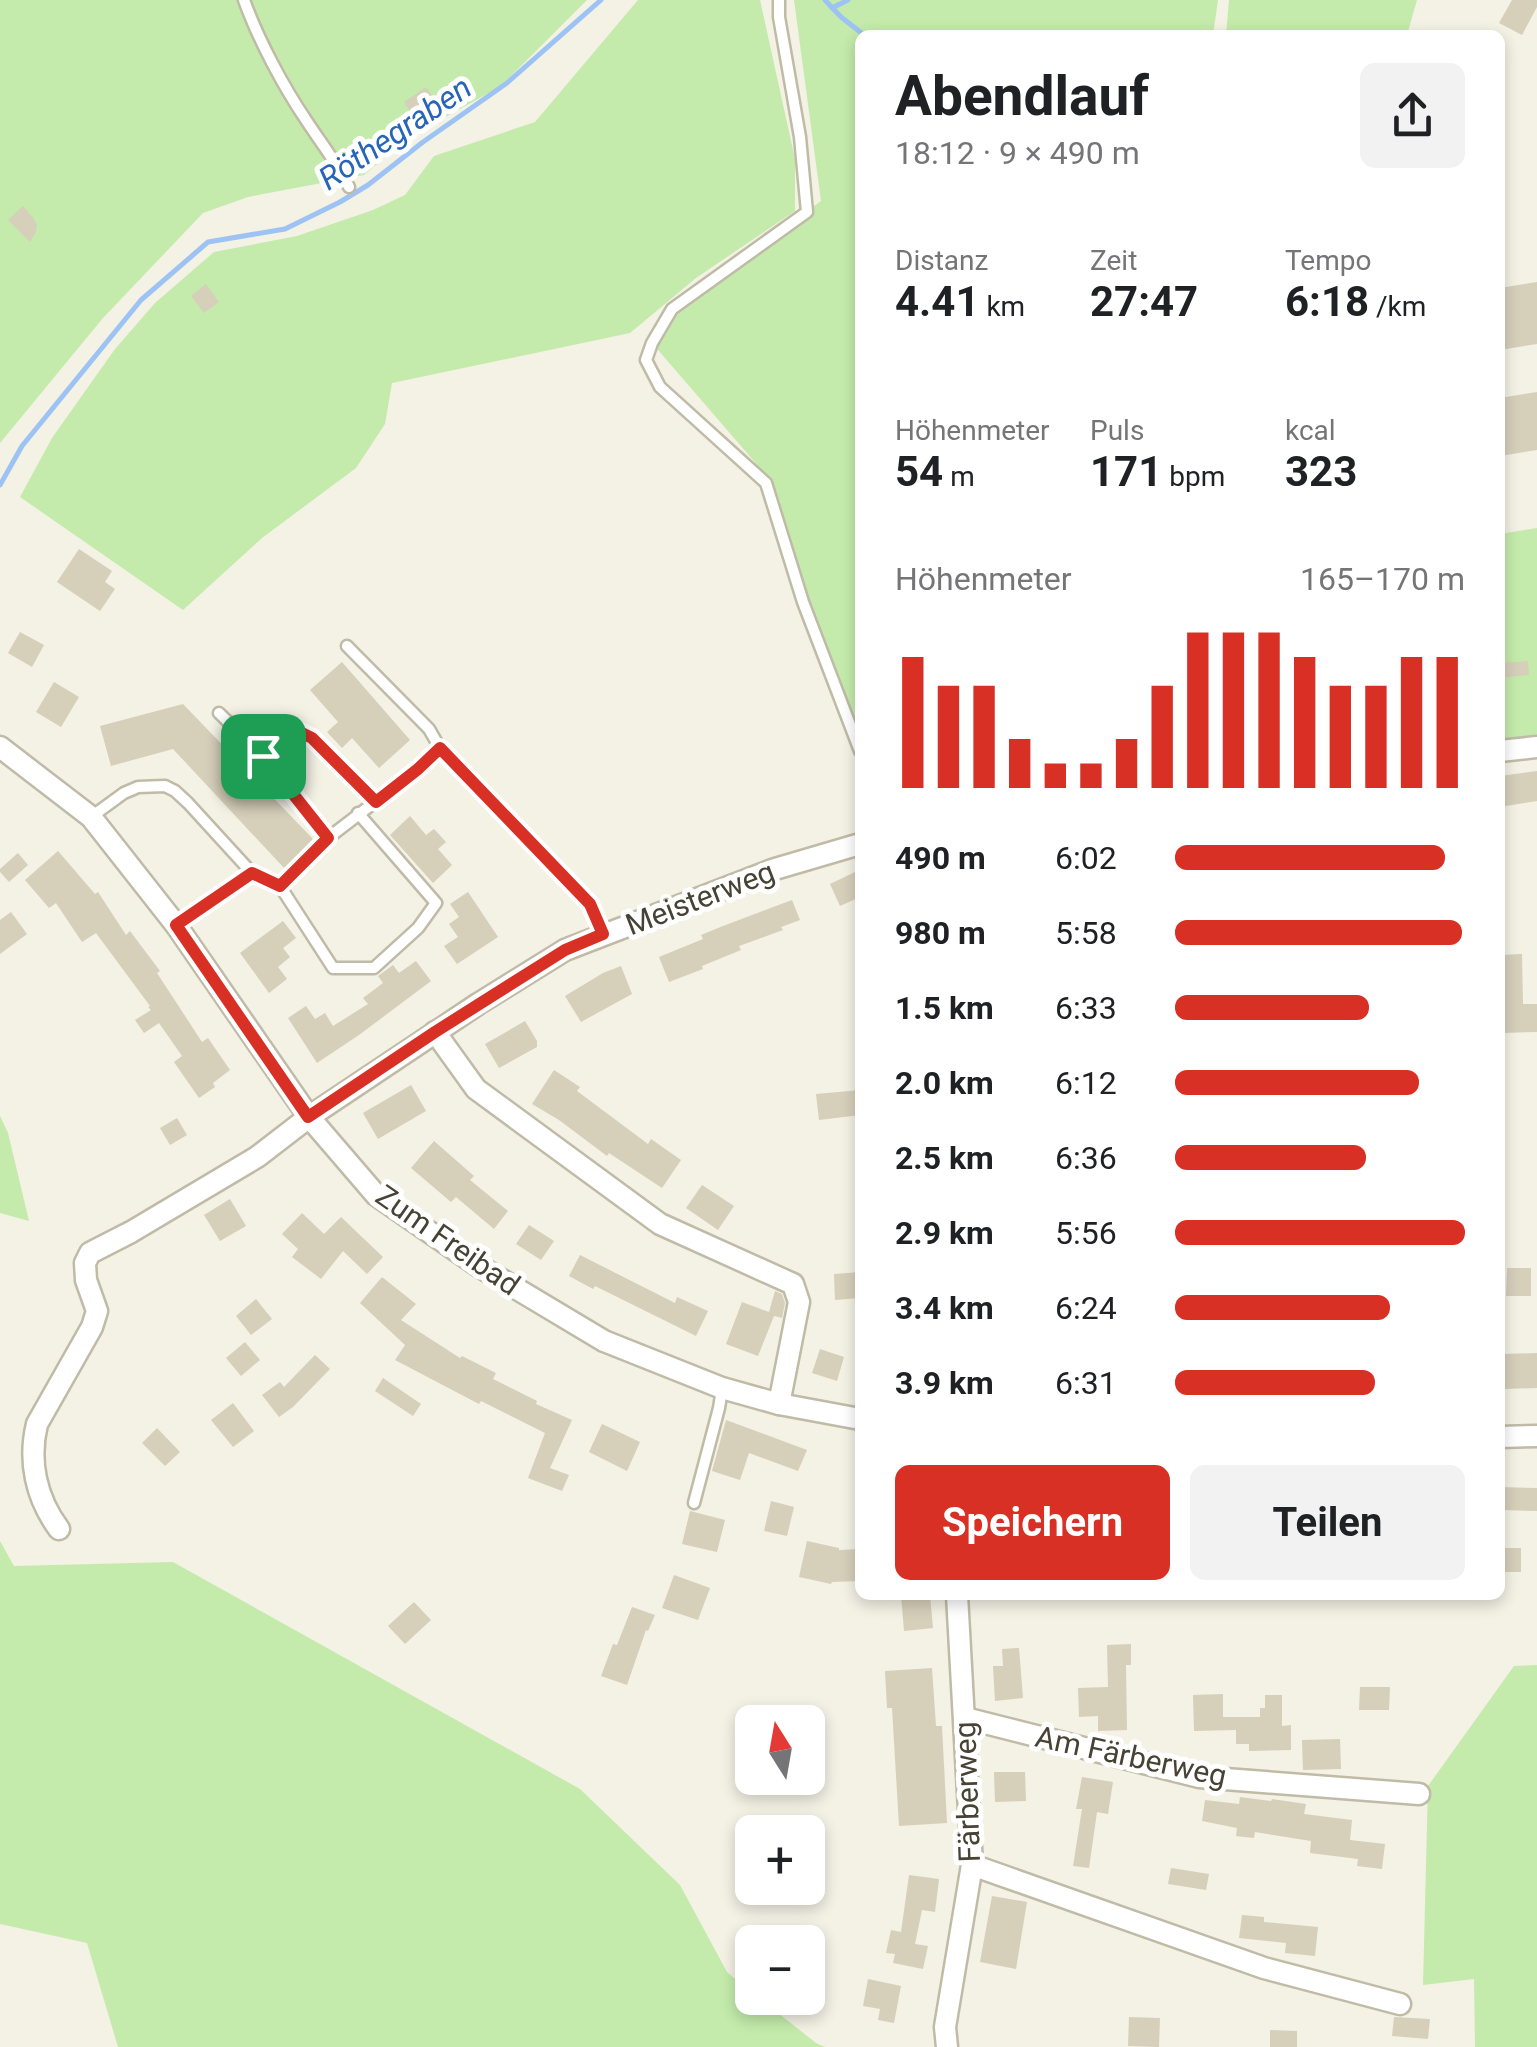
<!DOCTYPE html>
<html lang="de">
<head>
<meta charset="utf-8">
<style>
	body { margin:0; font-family:Roboto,sans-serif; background:#f2f2f2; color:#202124; height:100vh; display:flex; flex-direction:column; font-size:38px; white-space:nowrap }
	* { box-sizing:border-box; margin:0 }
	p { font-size:32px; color:#757577 }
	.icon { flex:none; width:55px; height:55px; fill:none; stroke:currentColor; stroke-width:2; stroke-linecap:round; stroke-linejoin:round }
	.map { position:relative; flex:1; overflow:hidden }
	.sheet { position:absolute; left:855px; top:30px; width:650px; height:1570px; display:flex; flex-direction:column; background:#fff; border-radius:15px; box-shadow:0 5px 15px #0003 }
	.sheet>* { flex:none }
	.needle { width:65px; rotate:349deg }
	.fabs { position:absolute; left:735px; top:1705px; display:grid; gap:20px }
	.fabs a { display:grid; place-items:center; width:90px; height:90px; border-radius:15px; background:#fff; box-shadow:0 5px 15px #0003; font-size:50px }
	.pin { position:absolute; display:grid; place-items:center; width:85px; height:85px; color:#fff; margin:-42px; border-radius:20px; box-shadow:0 5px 15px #0006 }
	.round { display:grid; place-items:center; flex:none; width:105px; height:105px; border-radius:15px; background:#f2f2f2 }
	.head { display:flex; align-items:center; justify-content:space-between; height:170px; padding:0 40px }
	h1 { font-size:55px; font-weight:700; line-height:75px }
	.stats { display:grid; grid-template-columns:repeat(3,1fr); gap:15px; height:170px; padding:10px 40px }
	.stats div { display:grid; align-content:center }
	.stats b { font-size:42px; font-weight:700 }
	.stats small { font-size:28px; font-weight:400 }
	.stats p { font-size:28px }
	.chart { height:280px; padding:20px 40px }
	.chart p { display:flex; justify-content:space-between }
	.chart svg { width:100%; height:180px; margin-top:10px; stroke:#d93025; stroke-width:6 }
	.cta { display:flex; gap:20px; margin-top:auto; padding:20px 40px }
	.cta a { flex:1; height:115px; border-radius:15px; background:#d93025; color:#fff; font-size:40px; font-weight:700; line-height:115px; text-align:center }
	.cta a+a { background:#f2f2f2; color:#202124 }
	ul { padding:0 40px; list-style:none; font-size:32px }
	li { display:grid; grid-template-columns:160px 120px 1fr; align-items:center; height:75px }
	li i { height:25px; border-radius:12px; background:#d93025 }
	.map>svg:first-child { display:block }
	.green { fill:#c4ebab }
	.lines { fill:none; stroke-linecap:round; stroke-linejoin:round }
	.stream { stroke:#9dc3f4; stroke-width:5 }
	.building { fill:#d6cfba }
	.lane-casing { stroke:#c0bba7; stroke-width:15 }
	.street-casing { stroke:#c0bba7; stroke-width:25 }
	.lane { stroke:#fff; stroke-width:10 }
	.street { stroke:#fff; stroke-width:20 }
	.route-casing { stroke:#fff; stroke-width:20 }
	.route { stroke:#d93025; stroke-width:12 }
	.labels { text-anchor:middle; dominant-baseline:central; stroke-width:10; stroke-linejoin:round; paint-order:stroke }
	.street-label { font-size:30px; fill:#464234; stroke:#fff }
	.water-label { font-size:32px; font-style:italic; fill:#2765b8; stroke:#fff }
</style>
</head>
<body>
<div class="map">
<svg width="1537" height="2047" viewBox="0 0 1537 2047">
	<rect width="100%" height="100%" fill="#f4f1e5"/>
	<!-- green -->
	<g class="green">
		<path d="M0,0h587l-87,87 -86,47 -50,41 -116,22 -45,16 -100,105 -103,125z"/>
		<path d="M638,0h122l35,159v52l-99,67 -66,55 -238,50 -7,41 -29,44 -94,70 -79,72 -163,-113 32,-59 63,-89 40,-46 59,-51 83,-16 76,-26 32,-15 29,-39 101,-34z"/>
		<path d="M794,0h424l-5,35h-353v704l-50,-137 -38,-120 -120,-139 20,-34 149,-108z"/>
		<path d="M1229,0h188l-10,35h-181z"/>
		<path d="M1537,528v219l-37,4v-217z"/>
		<path d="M0,1116l8,17 21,88 -29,-8z"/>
		<path d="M0,1541l14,25 159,-4 407,227 100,96 47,87 25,21v5h7l57,45 9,4h-707l-31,-104 -87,-19z"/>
		<path d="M1537,1665v382h-62l-1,-68 -51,6 5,-199 86,-120z"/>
	</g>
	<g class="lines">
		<!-- stream -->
		<g class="stream">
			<path d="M825,0l16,17 23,18"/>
			<path d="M832,8l16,-8"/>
			<path d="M0,485l22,-39 119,-146 67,-58 77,-13 55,-27 28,-17 55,-43 84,-59 94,-83"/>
		</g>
	</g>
	<!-- building -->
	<g class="building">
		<path d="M1512,0h25v7l-15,28 -23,-12z"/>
		<path d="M426,87l12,18 -22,16 -12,-19z"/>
		<path d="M23,206l11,13 3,6 -1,7 -6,10 -22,-22z"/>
		<path d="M1537,282v62l-37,6v-62z"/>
		<path d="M206,284l13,18 -15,11 -13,-17z"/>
		<path d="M1537,392v58l-37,6v-58z"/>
		<path d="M79,549l33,22 -7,11 10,7 -15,22 -43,-29z"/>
		<path d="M20,632l24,13 -12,22 -24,-14z"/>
		<path d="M1528,661l1,14 -29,3v-15z"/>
		<path d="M342,662l68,78 -31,28 -27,-30 -10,10 -15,-16 11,-10 -28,-32z"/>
		<path d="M54,682l25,15 -18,30 -25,-15z"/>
		<path d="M183,704l131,136 -29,29 -112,-120 -62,17 -11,-40z"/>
		<path d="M1537,771v30l-37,6v-31z"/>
		<path d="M410,816l16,19 8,-6 12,13 -8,7 14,16 -19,18 -43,-48z"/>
		<path d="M58,851l37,43 3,-2 28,43 4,-4 30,40 -3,2 45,69 6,-4 22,32 -17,13 2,4 -16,11 -25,-36 8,-6 -23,-33 -15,10 -9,-13 16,-10 -3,-3 2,-1 -54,-73 -14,9 -26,-39 -7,5 -24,-28z"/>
		<path d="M18,853l10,12 -19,17 -9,-10v-3z"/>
		<path d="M855,872l5,10v15l-20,9 -10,-22z"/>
		<path d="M468,892l30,45 -41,27 -13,-18 14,-9 -9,-13 10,-7 -9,-13z"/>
		<path d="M792,900l8,20 -19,7 2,3 -44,16 2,4 -39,16 1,3 -34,13 -10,-25 44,-18 -2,-4 22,-9z"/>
		<path d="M11,912l16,22 -27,20v-34z"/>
		<path d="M283,921l13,17 -13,10 7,9 -12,10 9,12 -18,14 -29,-40z"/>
		<path d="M1522,954l1,50h14v28l-36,1 -1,-78z"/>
		<path d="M416,961l15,20 -72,54 -42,28 -29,-45 18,-12 9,13 10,-6 8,13 35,-22 -5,-6 20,-15 -5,-7 15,-11 6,8z"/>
		<path d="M621,966l11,28 -51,28 -16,-26 38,-23z"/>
		<path d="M525,1021l12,20v6l-38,21 -14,-24z"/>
		<path d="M554,1070l26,17 -3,4 71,53 3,-5 30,21 -19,28 -53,-35 -2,3 -48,-36 -27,-16z"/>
		<path d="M411,1085l15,26 -48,28 -15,-26z"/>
		<path d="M860,1090v25l-41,5 -3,-26z"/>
		<path d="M177,1118l10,17 -17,10 -10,-17z"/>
		<path d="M434,1141l40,35 -4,4 38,31 -14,18 -38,-32 -5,5 -40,-34z"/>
		<path d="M702,1185l32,21 -16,24 -32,-22z"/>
		<path d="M230,1199l16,27 -26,15 -16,-26z"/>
		<path d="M302,1213l22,21 17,-17 42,40 -16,17 -24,-23 -22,28 -29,-22 6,-8 -16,-15z"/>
		<path d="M529,1225l25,16 -13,19 -25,-16z"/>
		<path d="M580,1255l95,48 2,-6 31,14 -12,25 -101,-50 -2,3 -24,-13z"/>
		<path d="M1507,1268h24v28h-25z"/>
		<path d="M860,1272v26l-25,2 -1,-26z"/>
		<path d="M382,1277l34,27 -15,16 59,38 2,-2 34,17 -3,6 44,22 -1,3 36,16 -22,48 19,7 -7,16 -34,-13 17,-45 -64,-32 -2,3 -84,-44 10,-15 -45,-42z"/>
		<path d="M775,1291l7,3 3,9 -3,15 -8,-2 -16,40 -32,-12 16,-42 27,10z"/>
		<path d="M256,1299l16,20 -21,16 -15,-19z"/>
		<path d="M245,1342l15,18 -19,16 -15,-18z"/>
		<path d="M820,1349l24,8 -7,24 -25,-8z"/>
		<path d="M1537,1353v35l-33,1v-35z"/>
		<path d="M315,1355l15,14 -37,38 -14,10 -17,-22 18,-13 4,5z"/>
		<path d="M383,1378l38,26 -8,12 -38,-25z"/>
		<path d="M233,1403l21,28 -21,16 -22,-27z"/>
		<path d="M726,1420l81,30 -9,21 -49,-18 -9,27 -28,-9z"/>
		<path d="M602,1424l38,18 -13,29 -38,-19z"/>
		<path d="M157,1428l23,24 -15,14 -23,-23z"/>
		<path d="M1500,1487l37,1v23l-37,-1z"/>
		<path d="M771,1501l23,6 -7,29 -23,-5z"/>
		<path d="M690,1511l35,9 -8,32 -35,-8z"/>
		<path d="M807,1541l32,7v2l21,-1v32l-28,1 -1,2 -32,-7z"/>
		<rect x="1500" y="1548" width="21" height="24"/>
		<path d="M674,1575l36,13 -12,32 -36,-12z"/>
		<path d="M901,1595h29l3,33 -29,3z"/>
		<path d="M414,1602l17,18 -26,24 -17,-18z"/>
		<path d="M632,1607l23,8 -7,16 -2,-1 -19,55 -26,-9 12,-32 4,1z"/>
		<path d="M1131,1644v21h-5l1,65 -29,1v-15l-19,1 -1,-29 30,-1 -1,-42z"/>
		<path d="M1019,1648l4,50 -28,3 -2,-35h10l-1,-17z"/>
		<path d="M932,1668l4,58h6l5,97 -48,3 -7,-118h-5l-2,-37z"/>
		<path d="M1360,1687h30l-1,23h-30z"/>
		<path d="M1223,1694v23h37v-9h5v-13h17v31l9,-1v25l-42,1v-7h-13v-14l-42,1 -1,-36z"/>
		<path d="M1340,1739l1,30 -38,1 -1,-30z"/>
		<path d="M994,1772h31l1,29 -31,1z"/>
		<path d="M1082,1777l31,5 -5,32 -11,-2 -8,56 -16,-2 9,-57h-6z"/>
		<path d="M1240,1797l31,4 1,-2 34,5 -2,10 48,6 -2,20 35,4 -3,25 -25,-3 1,-7 -48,-6 1,-12 -56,-9 -1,6 -18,-2 1,-8 -35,-7 3,-21 34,4z"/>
		<path d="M1171,1868l38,6 -3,16 -38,-6z"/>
		<path d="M909,1875l30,4 -4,33 -13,-2 -7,34 13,2 -5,23 -30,-6 2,-9 -9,-1 5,-23 10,2z"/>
		<path d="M992,1896l35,6 -11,67 -36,-7z"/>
		<path d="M1242,1915l22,2v5l54,5 -3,29 -30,-3 1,-10 -47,-5z"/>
		<path d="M868,1979l33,7 -7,37 -16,-3 2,-11 -17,-3z"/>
		<path d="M1129,2017l31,1 -1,29 -31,-1z"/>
		<path d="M1394,2017l36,2 -2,20 -36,-3z"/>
		<path d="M1270,2030l27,1v16h-27z"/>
	</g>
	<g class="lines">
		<defs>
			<g id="lane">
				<path d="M244,0c14,39 39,86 62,120 15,23 31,43 43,67"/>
				<path d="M779,0v17l21,120 7,75 -135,97 -20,34 -6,17 14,27 106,96 37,119 57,149"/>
				<path d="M219,713l44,43 65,82"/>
				<path d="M440,748l150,156 13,31"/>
				<path d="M263,756l31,-27 18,9 63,64"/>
				<path d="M91,817l33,-24 14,-6 27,-1 10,5 13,12 64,70 28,13 48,-48 90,-69 22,-21 -11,-19 -82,-83"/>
				<path d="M280,886l53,82h41l44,-40 18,-25 -78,-90"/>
				<path d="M176,925l76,-52"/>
				<path d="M694,1503l25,-95 3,-19"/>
			</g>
			<g id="street">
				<path d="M0,747l91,70 85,108 133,192 67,78 101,70 127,76 118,47 57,16 81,15"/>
				<path d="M1500,751l37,-4"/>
				<path d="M435,1032l41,57 184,135 133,60 6,18 -20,102"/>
				<path d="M1500,1437l37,-1"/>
				<path d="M59,1529c-23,-31 -31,-68 -22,-105l55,-97 5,-16 -11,-31 -1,-17 5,-10 41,-21 126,-75 52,-40 169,-113 87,-54 210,-81 85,-25"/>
				<path d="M965,1718l234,59 220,17"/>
				<path d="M972,1865l292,103 136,36"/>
				<path d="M947,2047l-2,-20 27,-162 -15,-270"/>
			</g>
		</defs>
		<!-- lane casing -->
		<use href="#lane" class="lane-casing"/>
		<!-- street casing -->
		<use href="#street" class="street-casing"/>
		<!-- lane -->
		<use href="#lane" class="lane"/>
		<!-- street -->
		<use href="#street" class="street"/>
	</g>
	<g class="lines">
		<defs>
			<path id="route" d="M294,729l18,9 64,64 42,-33 22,-21 150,156 13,30 -38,16 -130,82 -127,85 -132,-192 76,-52 28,13 48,-48 -65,-82z"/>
		</defs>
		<!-- route casing -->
		<use href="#route" class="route-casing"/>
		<!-- route -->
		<use href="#route" class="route"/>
	</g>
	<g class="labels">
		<!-- street labels -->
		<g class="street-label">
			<text transform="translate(700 898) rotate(-21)">Meisterweg</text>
			<text transform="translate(448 1240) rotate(35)">Zum Freibad</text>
			<text transform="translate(1131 1756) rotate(12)">Am Färberweg</text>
			<text transform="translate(967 1792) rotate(-92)">Färberweg</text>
		</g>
		<!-- water labels -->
		<g class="water-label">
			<text transform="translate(395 133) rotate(-34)">Röthegraben</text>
		</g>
	</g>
</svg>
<div class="fabs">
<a><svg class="needle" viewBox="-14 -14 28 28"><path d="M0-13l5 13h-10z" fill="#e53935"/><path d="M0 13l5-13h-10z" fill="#757577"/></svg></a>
<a>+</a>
<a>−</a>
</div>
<div class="pin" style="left:263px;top:756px;background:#1e9e55"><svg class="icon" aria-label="arrive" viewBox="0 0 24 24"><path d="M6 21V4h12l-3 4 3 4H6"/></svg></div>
<section class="sheet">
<div class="head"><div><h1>Abendlauf</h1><p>18:12 · 9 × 490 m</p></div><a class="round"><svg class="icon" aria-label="share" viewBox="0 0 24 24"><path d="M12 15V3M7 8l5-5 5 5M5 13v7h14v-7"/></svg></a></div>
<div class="stats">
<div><p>Distanz</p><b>4.41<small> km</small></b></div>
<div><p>Zeit</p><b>27:47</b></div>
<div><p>Tempo</p><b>6:18<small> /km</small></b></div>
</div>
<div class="stats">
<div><p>Höhenmeter</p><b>54<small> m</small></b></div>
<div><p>Puls</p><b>171<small> bpm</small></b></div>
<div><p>kcal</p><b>323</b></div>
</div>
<div class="chart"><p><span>Höhenmeter</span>165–170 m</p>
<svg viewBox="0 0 160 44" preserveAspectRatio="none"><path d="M5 44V12M15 44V19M25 44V19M35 44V32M45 44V38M55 44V38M65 44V32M75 44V19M85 44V6M95 44V6M105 44V6M115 44V12M125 44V19M135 44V19M145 44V12M155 44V12"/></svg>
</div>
<ul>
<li><b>490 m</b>6:02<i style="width:93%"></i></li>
<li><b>980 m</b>5:58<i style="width:99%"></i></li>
<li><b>1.5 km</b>6:33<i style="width:67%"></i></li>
<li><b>2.0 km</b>6:12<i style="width:84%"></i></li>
<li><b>2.5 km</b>6:36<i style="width:66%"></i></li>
<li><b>2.9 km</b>5:56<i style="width:100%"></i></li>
<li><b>3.4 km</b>6:24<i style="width:74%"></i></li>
<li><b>3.9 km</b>6:31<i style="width:69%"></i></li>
</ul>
<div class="cta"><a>Speichern</a><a>Teilen</a></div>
</section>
</div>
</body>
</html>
